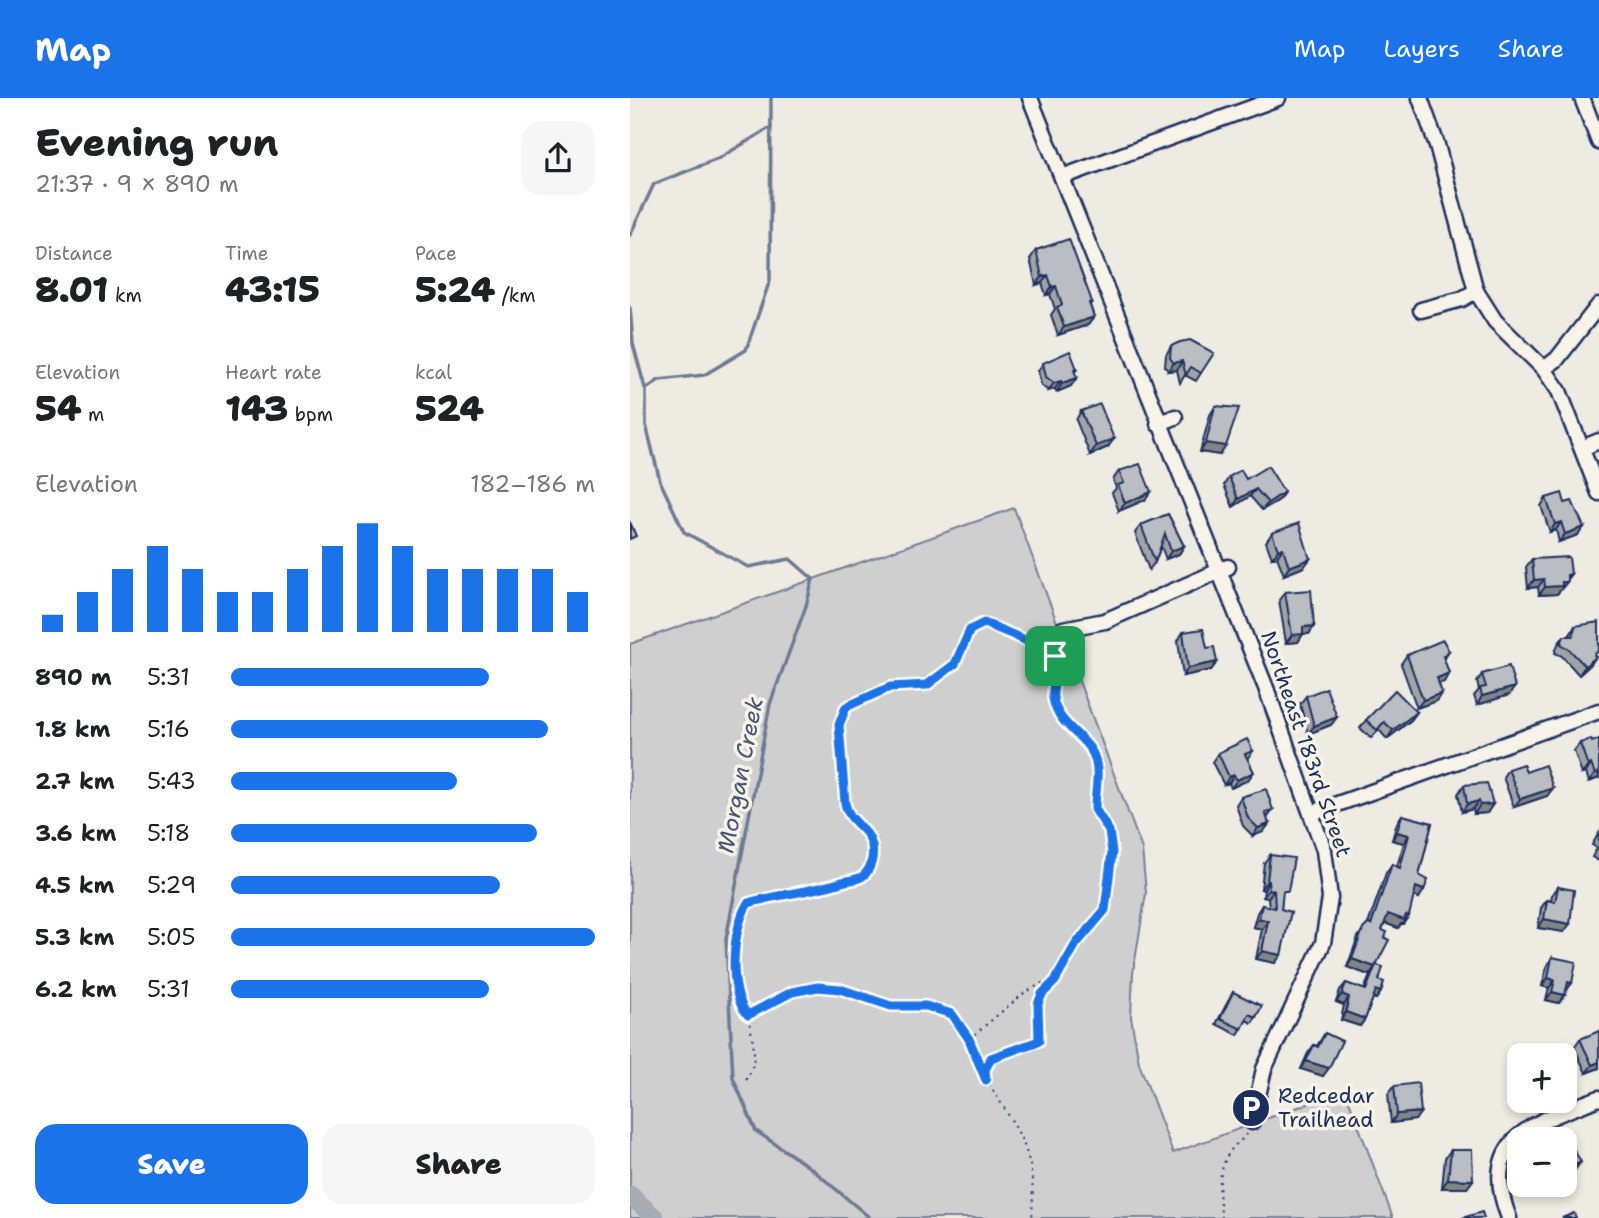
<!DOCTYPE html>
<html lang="en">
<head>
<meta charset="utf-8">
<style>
	body { margin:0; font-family:"Shantell Sans",sans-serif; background:#f6f6f6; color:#202124; height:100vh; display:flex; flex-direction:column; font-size:26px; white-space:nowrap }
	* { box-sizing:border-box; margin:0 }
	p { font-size:23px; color:#757577 }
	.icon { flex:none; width:38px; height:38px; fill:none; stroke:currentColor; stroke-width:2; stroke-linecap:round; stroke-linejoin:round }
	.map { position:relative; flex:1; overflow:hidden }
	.drawer { display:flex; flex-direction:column; background:#fff; width:630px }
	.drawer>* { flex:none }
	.buttons { position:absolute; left:877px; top:945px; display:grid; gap:14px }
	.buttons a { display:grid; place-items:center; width:70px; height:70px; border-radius:14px; background:#fff; box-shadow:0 4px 10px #0003; font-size:35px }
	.pin { position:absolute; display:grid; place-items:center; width:60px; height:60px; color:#fff; margin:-30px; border-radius:14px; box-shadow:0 4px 10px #0006 }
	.round { display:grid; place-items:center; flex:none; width:74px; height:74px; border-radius:21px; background:#f6f6f6 }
	.overview { display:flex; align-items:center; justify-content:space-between; height:119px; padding:0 35px }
	h1 { font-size:38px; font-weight:800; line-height:52px }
	.metrics { display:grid; grid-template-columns:repeat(3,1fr); gap:10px; height:119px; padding:7px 35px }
	.metrics div { display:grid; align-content:center }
	.metrics b { font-size:35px; font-weight:800 }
	.metrics small { font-size:19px; font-weight:400 }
	.metrics p { font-size:19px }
	.chart { height:196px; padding:14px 35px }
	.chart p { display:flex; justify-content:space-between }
	.chart svg { width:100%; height:126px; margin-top:7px; stroke:#1a73e8; stroke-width:6 }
	.action { display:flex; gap:14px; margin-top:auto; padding:14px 35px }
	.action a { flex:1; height:80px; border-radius:21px; background:#1a73e8; color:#fff; font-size:28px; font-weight:800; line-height:80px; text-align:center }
	.action a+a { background:#f6f6f6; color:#202124 }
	ul { padding:0 35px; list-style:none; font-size:23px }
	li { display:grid; grid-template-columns:112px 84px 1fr; align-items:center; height:52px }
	li i { height:18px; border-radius:9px; background:#1a73e8 }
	header { display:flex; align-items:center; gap:42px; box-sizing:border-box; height:98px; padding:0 35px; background:#1a73e8; color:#fff }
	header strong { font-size:33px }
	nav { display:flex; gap:38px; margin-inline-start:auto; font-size:24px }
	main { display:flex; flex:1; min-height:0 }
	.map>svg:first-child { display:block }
	.green { fill:#cfcfcf; stroke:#757f96; stroke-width:2 }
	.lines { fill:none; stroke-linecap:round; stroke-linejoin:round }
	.stream { stroke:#6e7992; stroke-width:3.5 }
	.river { stroke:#a6abb5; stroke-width:19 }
	.minor-casing { stroke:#1b2f5e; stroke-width:19 }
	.path { stroke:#1b2f5e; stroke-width:2; stroke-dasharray:2 5; stroke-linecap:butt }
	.minor { stroke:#f7f3e8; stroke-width:14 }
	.wall { fill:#a0a3a7; stroke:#1b2f5e; stroke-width:2 }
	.shaded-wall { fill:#828488; stroke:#1b2f5e; stroke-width:2 }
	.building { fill:#babdc2; stroke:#1b2f5e; stroke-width:2 }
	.route-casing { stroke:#fff; stroke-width:14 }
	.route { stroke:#1a73e8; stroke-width:9 }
	.labels { text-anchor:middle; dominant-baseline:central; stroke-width:7; stroke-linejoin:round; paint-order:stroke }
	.street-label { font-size:21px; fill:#1b2f5e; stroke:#f7f3e8 }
	.poi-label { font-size:21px; fill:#1b2f5e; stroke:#f7f3e8; text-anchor:start }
	.water-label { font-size:23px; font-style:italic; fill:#455478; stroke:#f7f3e8 }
</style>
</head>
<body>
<header>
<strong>Map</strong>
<nav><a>Map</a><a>Layers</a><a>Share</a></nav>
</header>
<main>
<section class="drawer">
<div class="overview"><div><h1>Evening run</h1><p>21:37 · 9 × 890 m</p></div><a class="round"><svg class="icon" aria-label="share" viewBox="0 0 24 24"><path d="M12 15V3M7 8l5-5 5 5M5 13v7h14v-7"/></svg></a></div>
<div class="metrics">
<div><p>Distance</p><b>8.01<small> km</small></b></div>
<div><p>Time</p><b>43:15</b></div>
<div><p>Pace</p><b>5:24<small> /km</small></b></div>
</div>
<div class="metrics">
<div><p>Elevation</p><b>54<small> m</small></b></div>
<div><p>Heart rate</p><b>143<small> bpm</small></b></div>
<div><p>kcal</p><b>524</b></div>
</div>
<div class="chart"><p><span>Elevation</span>182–186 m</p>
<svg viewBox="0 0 160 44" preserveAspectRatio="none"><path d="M5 44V38M15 44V30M25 44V22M35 44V14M45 44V22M55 44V30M65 44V30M75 44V22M85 44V14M95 44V6M105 44V14M115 44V22M125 44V22M135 44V22M145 44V22M155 44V30"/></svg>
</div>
<ul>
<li><b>890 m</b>5:31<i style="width:71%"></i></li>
<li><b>1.8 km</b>5:16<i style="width:87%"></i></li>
<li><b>2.7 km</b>5:43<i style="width:62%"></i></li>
<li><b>3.6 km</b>5:18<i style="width:84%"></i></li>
<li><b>4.5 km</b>5:29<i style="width:74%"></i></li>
<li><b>5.3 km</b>5:05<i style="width:100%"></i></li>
<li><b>6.2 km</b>5:31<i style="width:71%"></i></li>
</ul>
<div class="action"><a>Save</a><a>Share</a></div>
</section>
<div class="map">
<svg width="969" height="1120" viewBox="0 0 969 1120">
	<rect width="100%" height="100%" fill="#eeebe2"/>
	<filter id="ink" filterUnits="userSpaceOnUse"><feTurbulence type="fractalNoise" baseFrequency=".0143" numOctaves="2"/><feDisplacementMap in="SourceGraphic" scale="14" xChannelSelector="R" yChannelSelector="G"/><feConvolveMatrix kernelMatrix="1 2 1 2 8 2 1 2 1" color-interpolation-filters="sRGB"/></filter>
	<g filter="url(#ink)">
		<!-- green -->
		<path class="green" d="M384,410l128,341 4,44 -13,80 -2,44 8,46 34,90 172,-63 48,128h-763v-574z"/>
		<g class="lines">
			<!-- stream -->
			<g class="stream">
				<path d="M141,0l-1,182 -24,70 -42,25 -45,5 -13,9v36l14,56 24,51 64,35 42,-8 23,20 -7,27 -36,98 -44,235 7,139 23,53 56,38 58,49"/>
				<path d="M0,137l24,-51 64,-25 53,-32"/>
				<path d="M0,210l3,36 12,44"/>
			</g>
			<!-- river -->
			<path class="river" d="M0,1097l25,23"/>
			<defs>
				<g id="minor">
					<path d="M400,0l236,590 58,162 6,48 -7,45 -59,126 -12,53"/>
					<path d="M790,0l17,47 39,146 19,30 49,48 15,22 40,102"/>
					<path d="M952,0l17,44"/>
					<path d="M432,79l216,-79"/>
					<path d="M791,212l41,-11 14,-8"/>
					<path d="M914,271l13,-10 42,-54"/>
					<path d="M528,326l17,-7"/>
					<path d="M952,350l17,-7"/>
					<path d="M433,531l42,-8 123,-54"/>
					<path d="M682,715l287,-102"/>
					<path d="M879,1120c-32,-82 27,-95 90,-120"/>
				</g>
			</defs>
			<!-- minor casing -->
			<use href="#minor" class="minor-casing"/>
			<!-- path -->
			<g class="path">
				<path d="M425,558l7,-14"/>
				<path d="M339,941l54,-45 19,-11 13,-2 21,-37 29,-34 7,-58 -3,-21 -14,-22 4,-33 -8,-25 -31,-35 -7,-18 6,-33 -4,-9 -20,-8 -17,-14 -34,-11 -14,7 -15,34 -28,22 -37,1 -44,20 -7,18 6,78 2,13 8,9 9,4 9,20 -2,15 -7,12 -43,15 -37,2 -36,10c-16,25 -21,90 0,112 25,-8 39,-26 69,-28 25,-2 48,14 72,18 19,4 45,-3 63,9 19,12 28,56 40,75 32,50 44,68 40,129"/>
				<path d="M356,977l5,-17 48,-17 -2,-36 13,-22"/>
				<path d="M116,982c14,-21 6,-42 2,-65"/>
				<path d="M592,1120c-4,-21 -5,-49 9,-68 4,-6 11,-9 15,-16"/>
			</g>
			<!-- minor -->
			<use href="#minor" class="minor"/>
		</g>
		<!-- wall -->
		<g class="wall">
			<path d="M406,152l56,52 -2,3 4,12 -6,8 -30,10 -7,-20 4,-6 -5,-15 -4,1 -4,-12 -6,2 -6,-26z"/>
			<path d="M541,248l30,27 -5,8 -11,-6 -5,8 -3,-13 -9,1 -3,-5 1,-11z"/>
			<path d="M413,265l34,6 -2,3 -4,14 -14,6 -2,-3 -7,2 -7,-6 -3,-14z"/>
			<path d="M585,309l5,48 -20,-3 10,-37z"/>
			<path d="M451,313l27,36 -18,8 -14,-35z"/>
			<path d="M489,373l32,21 -6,8 -26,11 -7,-18 4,-5 -3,-8z"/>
			<path d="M599,379l17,2 38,13 -5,8 -17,10 -12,-14 -17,11 -9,-22z"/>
			<path d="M916,400l19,5 19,24 -6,8 -19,7 -3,-12 -6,2 -9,-26z"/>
			<path d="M538,416l16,32 -5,8 -13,5 -5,-13 -6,16 -6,8 -14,-37 6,-8z"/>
			<path d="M642,435l32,34 -20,8 -7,-18 -5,1 -6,-16z"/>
			<path d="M902,461l35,21v2l-10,12 -18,1 -1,-8 -10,1 -2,-21z"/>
			<path d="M655,494l29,34 -5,8h-6l-5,8 -12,1 -7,-43z"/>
			<path d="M945,528l21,30 -6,9 -11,10 -17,-19 -7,-3 3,-9 6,-8h5z"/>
			<path d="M553,534l24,16 10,14 -6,8 -28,6 -5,-35z"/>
			<path d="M819,553l-5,7v24l-6,1 4,10 -6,8 -19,7 -16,-44 6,-9z"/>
			<path d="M852,576l27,21 -32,10 -3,-9 5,-6 -2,-8z"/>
			<path d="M676,598l31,21 -6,8 -23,9 -8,-30z"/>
			<path d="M787,614l-6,8 -24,19 -8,-9 -8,8 -11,-10 6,-8z"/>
			<path d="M950,645l19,35 -10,4 -3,-9 -4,1 -8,-23z"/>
			<path d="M623,653l-6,8 1,21 -17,8 -2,-5 -5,2 -12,-23 6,-9z"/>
			<path d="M878,671l18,3 27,16 -6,8 -33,11 -11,-30z"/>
			<path d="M834,687l29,19 -6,9 -13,1 -1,-5 -11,3 -4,-18z"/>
			<path d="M611,699l32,13 -6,8 2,6 -6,8 -10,4 -10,-10 -7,-21z"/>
			<path d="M772,717l30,8 -13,52v23l-5,-2 -11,28h-2l-3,4 -13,-5 -3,7 -7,36 6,26 -5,7 -3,-1 -8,21 -5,7 -19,-6 3,-15 -8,-3 4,-12 6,-7 18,7 7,-17 -2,2 -22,-8 11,-30 10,-13 18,-51 6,-9 5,2 7,-23 -12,-3 5,-17z"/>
			<path d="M969,735v28l-7,-4 5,-9 -5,-3z"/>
			<path d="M640,757l12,44 -1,10v46l-6,8 -19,-4 6,-30 -9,-2 4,-14 5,-8 7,2 -1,-9 -5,-1 1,-7 -3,-1 3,-26z"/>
			<path d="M928,789l6,45 -26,-4 3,-20 6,-8 4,1 1,-6z"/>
			<path d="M922,859l14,34 -7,12 -13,-3 3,-12 -7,-2 5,-20z"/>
			<path d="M603,894l23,25 -4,6 -6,-3 -8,15 -22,-11z"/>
			<path d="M695,935l-2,43 -22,-7 7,-16 6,-8 3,1z"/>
			<path d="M950,941l19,29 -13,5 -12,-26z"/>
			<path d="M764,988l21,34 -24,3 -3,-29z"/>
			<path d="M821,1052l22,30 -6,8h-25l3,-30z"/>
		</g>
		<!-- shaded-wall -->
		<g class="shaded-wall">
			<path d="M418,177l-6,8 -6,2 6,-8z"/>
			<path d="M426,188l-6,8 -4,1 6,-8z"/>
			<path d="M464,219l-6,8 -30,10 6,-8z"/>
			<path d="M552,263l-5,9 -9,1 6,-8z"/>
			<path d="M447,280l-6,8 -14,6 5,-9z"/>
			<path d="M431,283l-6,8 -7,2 6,-8z"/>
			<path d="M484,341l-6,8 -18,8 6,-9z"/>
			<path d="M576,345l20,3 -6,9 -20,-3z"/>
			<path d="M626,391l-6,7 -17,11 5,-8z"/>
			<path d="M521,394l-6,8 -26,11 6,-8z"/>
			<path d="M654,394l-5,8 -17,10 6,-7z"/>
			<path d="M931,424l-5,8 -6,2 5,-8z"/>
			<path d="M954,429l-6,8 -19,7 6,-8z"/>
			<path d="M554,448l-5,8 -13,5 5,-8z"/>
			<path d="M653,450l-6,9 -5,1 6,-8z"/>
			<path d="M680,461l-6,8 -20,8 5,-8z"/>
			<path d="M941,476l-6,8h2l-10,12 -18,1 6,-8 22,-12z"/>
			<path d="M914,481l-6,8 -10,1 6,-8z"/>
			<path d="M684,528l-5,8h-6l-5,8 -12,1 6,-8 11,-8z"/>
			<path d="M966,559l-6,8 -11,10 6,-9z"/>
			<path d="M587,564l-6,8 -28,6 5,-8z"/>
			<path d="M819,575l-5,9 -13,4 6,-8z"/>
			<path d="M885,589l-6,8 -32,10 5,-9z"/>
			<path d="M812,595l-6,8 -19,7 6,-8z"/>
			<path d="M787,614l-6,8 -24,19 6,-9z"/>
			<path d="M707,619l-6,8 -23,9 6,-8z"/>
			<path d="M961,666l-5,9 -4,1 6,-8z"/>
			<path d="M624,674l-6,8 -17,8 6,-8z"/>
			<path d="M969,675v5l-10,4 6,-8z"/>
			<path d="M604,677l-5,8 -5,2 5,-8z"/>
			<path d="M923,690l-6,8 -33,11 6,-8z"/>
			<path d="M849,703l-6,8 -11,3 5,-8z"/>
			<path d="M863,706l-6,9 -13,1 6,-9z"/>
			<path d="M643,712l-6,8 -8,2 6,-8z"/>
			<path d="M639,726l-6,8 -10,4 5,-8z"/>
			<path d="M767,734l12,3 -5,8 -12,-3z"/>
			<path d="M637,783h2l-5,9 -3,-1z"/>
			<path d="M786,789l8,3 -5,8 -8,-3z"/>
			<path d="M639,791l5,1 -6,8 -5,-1z"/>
			<path d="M758,816l18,1 3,1 -6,8h-2l-3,4 -16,-6z"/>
			<path d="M629,820l9,3 -6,8 -9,-2z"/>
			<path d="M914,821l26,5 -6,8 -26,-4z"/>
			<path d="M632,853l19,4 -6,8 -19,-4z"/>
			<path d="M722,861l23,8 -6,8 -22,-8z"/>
			<path d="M918,880l7,2 -6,8 -7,-2z"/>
			<path d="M938,884l4,1 -6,8 -4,-1z"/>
			<path d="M746,892l5,2 -5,7 -6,-2z"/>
			<path d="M922,894l13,3 -6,8 -13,-3z"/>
			<path d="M712,896l7,3 -5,8 -8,-3z"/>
			<path d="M716,914l19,7 -5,7 -19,-6z"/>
			<path d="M676,963l23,7 -6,8 -22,-7z"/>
			<path d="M969,964v6l-13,5 6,-8z"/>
			<path d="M791,1014l-6,8 -24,3 6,-9z"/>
			<path d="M951,1064l-6,8 -11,6v-5z"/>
			<path d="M818,1081l25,1 -6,8h-25z"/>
		</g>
		<!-- building -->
		<g class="building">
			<path d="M439,141l21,57 2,6 -3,1 5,14 -30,10 -7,-20 5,-2 -6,-19 -4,1 -4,-12 -6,2 -6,-27z"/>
			<path d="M560,242l24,13 -13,20 -10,-6 -5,8 -4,-14 -8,2 -4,-5 1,-12 9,-4z"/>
			<path d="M440,253l7,18 -3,1 3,8 -15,5 -1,-2 -7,2 -8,-6 -3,-14z"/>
			<path d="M470,306l14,35 -18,7 -15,-35z"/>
			<path d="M585,308l24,2 -13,38 -20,-3z"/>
			<path d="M510,366l11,28 -26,11 -7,-18 6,-2 -5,-12z"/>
			<path d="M638,368l16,26 -16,11 -12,-14 -18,10 -9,-22 12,-7 5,9z"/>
			<path d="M932,395l3,10 7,-2 12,26 -19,7 -4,-12 -6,2 -9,-26z"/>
			<path d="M538,416l16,32 -13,5 -6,-17 -10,28 -14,-37z"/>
			<path d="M0,424l6,14 -6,3z"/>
			<path d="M669,425l11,36 -21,8 -6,-19 -5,2 -6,-17z"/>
			<path d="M939,459l2,17 -4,1v7h-5v4l-17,1 -1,-8 -10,1 -2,-21z"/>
			<path d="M681,492l3,36 -11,1v7l-11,1 -7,-43z"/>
			<path d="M969,524v28l-5,5 2,2 -11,9 -17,-18 -7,-4 3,-8h9l2,-10z"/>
			<path d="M573,531l4,19 7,-1 3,15 -29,6 -5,-36z"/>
			<path d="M813,542l6,11 -6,5 6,17 -12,5 5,15 -19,7 -16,-45z"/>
			<path d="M879,568l6,21 -33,9 -2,-8 6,-1 -4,-13z"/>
			<path d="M696,590l11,29 -23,9 -8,-30z"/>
			<path d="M765,592l22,22 -24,18 -9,-8 -7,8 -11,-10z"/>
			<path d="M617,641l6,12 -8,3 9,18 -17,8 -3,-5 -5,2 -11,-24z"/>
			<path d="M961,641l1,3 7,-3v34l-4,1 -4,-10 -3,2 -8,-23z"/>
			<path d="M893,666l3,8 19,-7 8,23 -33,11 -12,-30z"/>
			<path d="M857,685l6,21 -13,1 -1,-4 -12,3 -3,-19z"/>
			<path d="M636,691l7,21 -8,2 4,12 -11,4 -10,-10 -7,-21z"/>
			<path d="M772,717l30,8 -13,52 9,5 -4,10 -8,-3 -7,29 -3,-1 -2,5 -16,-6 -6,16 5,2 -2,6 4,2 -14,27 -23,-8 11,-30 5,-5 3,1 21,-61 8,4 9,-33 -12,-3z"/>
			<path d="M640,757l24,3 -6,33h-5l-2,18 10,3 -10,43 -19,-4 6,-30 -9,-3 3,-13 13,3 -1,-18 -5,-1v-8h-2z"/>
			<path d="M928,789l16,3 -4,34 -26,-5 3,-19 8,2z"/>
			<path d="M922,859l24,5 -4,21 -4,-1 -3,13 -13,-3 3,-12 -7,-2z"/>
			<path d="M746,867l7,2 -4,13 5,2 -3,10 -5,-2 -11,29 -19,-7 3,-15 -7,-3 4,-11 20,7z"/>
			<path d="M603,894l29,14 -6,11 -7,-3 -7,15 -22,-10z"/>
			<path d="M969,933v31l-7,3 -12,-26z"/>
			<path d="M695,935l17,8 -13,27 -23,-7 8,-16 4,2z"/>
			<path d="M927,947l6,10h-27z"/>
			<path d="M788,985l3,29 -24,2 -3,-28z"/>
			<path d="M937,1040l14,24 -17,9v-31z"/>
			<path d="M821,1052h21l1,30 -25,-1z"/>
			<path d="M852,1114l2,6h-22z"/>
			<path d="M944,1115l2,5h-14z"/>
		</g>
	</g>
	<g class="lines" filter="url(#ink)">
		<defs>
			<path id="route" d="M354,525c25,10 48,19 71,33 7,14 -4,27 -2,42 4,25 26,34 38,52 11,18 4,39 4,59l14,22 3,21 -7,58 -29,34 -21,37 -13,13 -4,10 1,37 -48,17 -6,12 1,10 -17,-41 -17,-25 -26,-8h-35l-51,-17 -22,-2 -26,5 -44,23c-21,-23 -16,-87 0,-112 31,-9 63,-11 94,-21 6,-2 16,-2 21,-6 8,-6 11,-21 9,-30 -4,-20 -23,-22 -27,-43l-6,-78 7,-18 44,-20 37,-2 28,-21 15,-34z"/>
		</defs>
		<!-- route casing -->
		<use href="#route" class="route-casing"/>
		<!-- route -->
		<use href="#route" class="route"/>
	</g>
	<!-- icons -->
	<defs>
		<symbol id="parking-disc" viewBox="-11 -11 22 22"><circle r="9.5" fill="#1b2f5e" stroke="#f7f3e8"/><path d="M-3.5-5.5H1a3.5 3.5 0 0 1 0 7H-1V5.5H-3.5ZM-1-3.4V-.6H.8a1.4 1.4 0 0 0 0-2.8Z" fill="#fff"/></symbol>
	</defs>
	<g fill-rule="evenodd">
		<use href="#parking-disc" x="599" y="988" width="44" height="44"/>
	</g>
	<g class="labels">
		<!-- street labels -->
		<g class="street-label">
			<text transform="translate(676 646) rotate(71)">Northeast 183rd Street</text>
		</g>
		<!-- poi labels -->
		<g class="poi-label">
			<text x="648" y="998">Redcedar<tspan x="648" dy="24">Trailhead</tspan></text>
		</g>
		<!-- water labels -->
		<g class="water-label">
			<text transform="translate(110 677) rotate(-79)">Morgan Creek</text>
		</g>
	</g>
</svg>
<div class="buttons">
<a>+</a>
<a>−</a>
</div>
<div class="pin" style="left:425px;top:558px;background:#1e9e55"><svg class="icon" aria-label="arrive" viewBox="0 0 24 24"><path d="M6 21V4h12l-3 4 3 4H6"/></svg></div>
</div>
</main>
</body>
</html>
